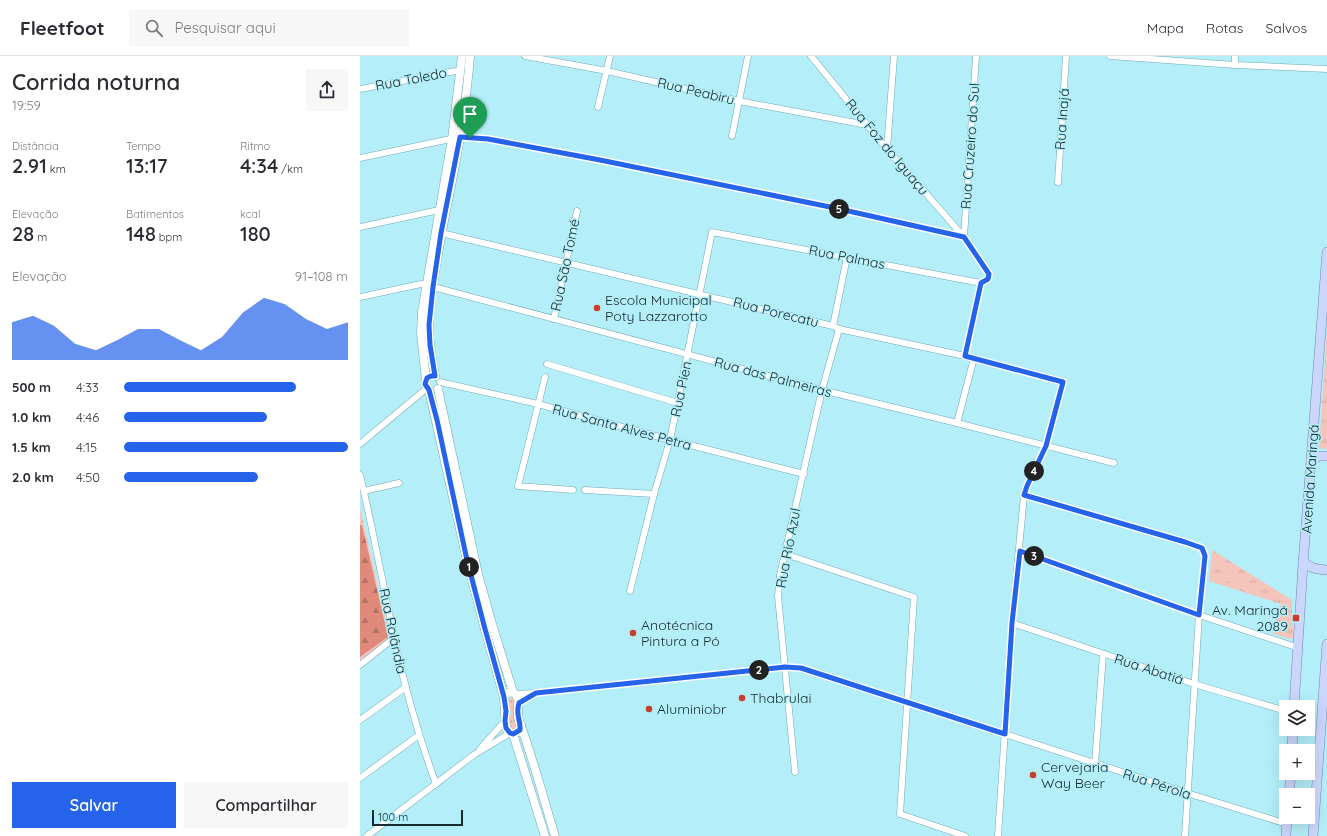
<!DOCTYPE html>
<html lang="pt">
<head>
<meta charset="utf-8">
<style>
	body { margin:0; font-family:Quicksand,sans-serif; background:#f7f7f7; color:#2b2b33; height:100vh; display:flex; flex-direction:column; font-size:15px; white-space:nowrap }
	* { box-sizing:border-box; margin:0 }
	p { font-size:13px; color:#7c7c81 }
	.icon { flex:none; width:22px; height:22px; fill:none; stroke:currentColor; stroke-width:2; stroke-linecap:round; stroke-linejoin:round }
	.map { position:relative; flex:1; overflow:hidden }
	.side { display:flex; flex-direction:column; background:#fff; width:360px }
	.side>* { flex:none }
	.tools { position:absolute; left:919px; top:644px; display:grid; gap:8px }
	.tools a { display:grid; place-items:center; width:36px; height:36px; border-radius:0px; background:#fff; box-shadow:0 4px 16px #0002; font-size:20px }
	.scale { position:absolute; left:12px; bottom:10px; width:91px; box-sizing:border-box; padding-left:4px; border:2px solid #152c31; border-top:0; font-size:11px; line-height:14px; white-space:nowrap; color:#152c31; -webkit-text-stroke:3px #b3eef9; paint-order:stroke }
	.pin { position:absolute; display:grid; place-items:center; width:34px; height:34px; color:#fff; margin:-41px -17px; border-radius:50% 50% 50% 0; rotate:-45deg; box-shadow:0 0 4px #0007 }
	.pin .icon { rotate:45deg }
	.km { position:absolute; width:20px; height:20px; margin:-10px; border-radius:50%; background:#222; color:#fff; font-size:11px; line-height:20px; text-align:center }
	.round { display:grid; place-items:center; flex:none; width:42px; height:42px; border-radius:0px; background:#f7f7f7 }
	.summary { display:flex; align-items:center; justify-content:space-between; height:68px; padding:0 12px }
	h1 { font-size:22px; font-weight:600; line-height:30px }
	.metrics { display:grid; grid-template-columns:repeat(3,1fr); gap:6px; height:68px; padding:4px 12px }
	.metrics div { display:grid; align-content:center }
	.metrics b { font-size:20px; font-weight:600 }
	.metrics small { font-size:11px; font-weight:400 }
	.metrics p { font-size:11px }
	.chart { height:112px; padding:8px 12px }
	.chart p { display:flex; justify-content:space-between }
	.chart svg { width:100%; height:72px; margin-top:4px; fill:#2563eb; opacity:.7 }
	.button { display:flex; gap:8px; margin-top:auto; padding:8px 12px }
	.button a { flex:1; height:46px; border-radius:0px; background:#2563eb; color:#fff; font-size:16px; font-weight:600; line-height:46px; text-align:center }
	.button a+a { background:#f7f7f7; color:#2b2b33 }
	ul { padding:0 12px; list-style:none; font-size:13px }
	li { display:grid; grid-template-columns:64px 48px 1fr; align-items:center; height:30px }
	li i { height:10px; border-radius:5px; background:#2563eb }
	header { display:flex; align-items:center; gap:24px; box-sizing:border-box; height:56px; padding:0 20px; background:#fff; border-bottom:1px solid #e1e1e2 }
	header strong { font-size:19px }
	nav { display:flex; gap:22px; margin-inline-start:auto; font-size:14px }
	.search { width:280px; height:36px; background:#f7f7f7; display:flex; align-items:center; gap:10px; box-sizing:border-box; padding:0 14px; border-radius:0px; color:#7c7c81; font-size:15px }
	main { display:flex; flex:1; min-height:0 }
	.map>svg:first-child { display:block }
	.grass { fill:url(#grass-tufts) }
	.forest { fill:url(#forest-firs) }
	.pitch { fill:#f5c5bc }
	.lines { fill:none; stroke-linecap:round; stroke-linejoin:round }
	.minor-casing { stroke:#71a9b4; stroke-width:7 }
	.secondary-casing { stroke:#71a9b4; stroke-width:9 }
	.primary-casing { stroke:#7488b2; stroke-width:10 }
	.minor { stroke:#fff; stroke-width:6 }
	.secondary { stroke:#fff; stroke-width:8 }
	.primary { stroke:#cad6fb; stroke-width:9 }
	.route-casing { stroke:#fff; stroke-width:8 }
	.route { stroke:#2563eb; stroke-width:5 }
	.poi-dot { fill:#c93d2a; stroke:#b3eef9; stroke-width:1.5 }
	.labels { text-anchor:middle; dominant-baseline:central; stroke-width:3; stroke-linejoin:round; paint-order:stroke }
	.street-label { font-size:14px; fill:#152c31; stroke:#b3eef9 }
	.poi-label { font-size:14px; fill:#152c31; stroke:#b3eef9; text-anchor:start }
</style>
</head>
<body>
<header>
<strong>Fleetfoot</strong>
<div class="search"><svg class="icon" aria-label="search" viewBox="0 0 24 24"><circle cx="10" cy="10" r="6"/><path d="M15 15l6 6"/></svg>Pesquisar aqui</div>
<nav><a>Mapa</a><a>Rotas</a><a>Salvos</a></nav>
</header>
<main>
<section class="side">
<div class="summary"><div><h1>Corrida noturna</h1><p>19:59</p></div><a class="round"><svg class="icon" aria-label="share" viewBox="0 0 24 24"><path d="M12 15V3M7 8l5-5 5 5M5 13v7h14v-7"/></svg></a></div>
<div class="metrics">
<div><p>Distância</p><b>2.91<small> km</small></b></div>
<div><p>Tempo</p><b>13:17</b></div>
<div><p>Ritmo</p><b>4:34<small> /km</small></b></div>
</div>
<div class="metrics">
<div><p>Elevação</p><b>28<small> m</small></b></div>
<div><p>Batimentos</p><b>148<small> bpm</small></b></div>
<div><p>kcal</p><b>180</b></div>
</div>
<div class="chart"><p><span>Elevação</span>91–108 m</p>
<svg viewBox="0 0 160 44" preserveAspectRatio="none"><path d="M0 44V21L10 17L20 23L30 34L40 38L50 32L60 25L70 25L80 32L90 38L100 30L110 15L120 6L130 10L140 19L150 25L160 21V44z"/></svg>
</div>
<ul>
<li><b>500 m</b>4:33<i style="width:77%"></i></li>
<li><b>1.0 km</b>4:46<i style="width:64%"></i></li>
<li><b>1.5 km</b>4:15<i style="width:100%"></i></li>
<li><b>2.0 km</b>4:50<i style="width:60%"></i></li>
</ul>
<div class="button"><a>Salvar</a><a>Compartilhar</a></div>
</section>
<div class="map">
<svg width="967" height="780" viewBox="0 0 967 780">
	<defs>
		<pattern id="grass-tufts" width="24" height="20" patternUnits="userSpaceOnUse"><rect width="24" height="20" fill="#f5c5bc"/><path d="M3 7l-1-3M5 7V3M7 7l1-3M15 17l-1-3M17 17v-4M19 17l1-3" fill="none" stroke="#d1a9a2"/></pattern>
		<pattern id="forest-firs" width="22" height="20" patternUnits="userSpaceOnUse"><rect width="22" height="20" fill="#df8a7a"/><path d="M5 1l3.5 6h-7zM16 11l3.5 6h-7z" fill="#b47165"/></pattern>
	</defs>
	<rect width="100%" height="100%" fill="#b3eef9"/>
	<!-- grass -->
	<g class="grass">
		<path d="M967,275v118l-8,-1z"/>
		<path d="M0,452l30,131 -30,22z"/>
		<path d="M852,494l80,50v20l2,17 -5,2 -17,-6 9,-29 -72,-23z"/>
		<path d="M152,641l4,2 -2,13 2,13 -1,3 -4,2 -3,-7 3,-10 -3,-12z"/>
	</g>
	<!-- forest -->
	<path class="forest" d="M0,469h2l26,112 -28,20z"/>
	<!-- pitch -->
	<path class="pitch" d="M864,513l18,6 -3,10 -18,-5z"/>
	<g class="lines">
		<defs>
			<g id="minor">
				<path d="M165,0l82,15 132,30 128,24"/>
				<path d="M451,0l76,93 77,88 25,37 -1,5 -7,4"/>
				<path d="M750,0l125,9 92,4"/>
				<path d="M875,9v-9"/>
				<path d="M0,33l101,-19"/>
				<path d="M238,51l12,-51"/>
				<path d="M372,80l16,-80"/>
				<path d="M527,93l7,-93"/>
				<path d="M0,102l100,-21 28,2 112,21 235,48 129,29"/>
				<path d="M698,126l8,-126"/>
				<path d="M0,171l79,-17"/>
				<path d="M81,177l392,93 6,3 126,27 98,26 -17,64 -19,40 -3,9 -12,128 -14,213"/>
				<path d="M604,181l12,-181"/>
				<path d="M0,241l61,-13 5,1 396,105 135,33 157,40"/>
				<path d="M194,263l23,-108"/>
				<path d="M473,270l14,-69"/>
				<path d="M605,300l16,-73"/>
				<path d="M187,308l131,39"/>
				<path d="M185,321l-27,109 55,4"/>
				<path d="M80,326l98,22 132,36 134,34"/>
				<path d="M597,367l17,-65"/>
				<path d="M0,388l67,-56"/>
				<path d="M0,419c14,58 24,117 37,175 10,46 23,90 39,134"/>
				<path d="M225,434l69,4"/>
				<path d="M4,435l35,-8"/>
				<path d="M664,439l161,47 17,6 3,8 -6,59 -14,221"/>
				<path d="M659,495l180,64 100,33"/>
				<path d="M425,498l129,43 -14,217 65,22"/>
				<path d="M270,535l24,-97 16,-54 42,-208 269,51"/>
				<path d="M652,567l182,61 92,27"/>
				<path d="M0,609l34,-27"/>
				<path d="M156,638l21,-1 248,-26 16,1 386,125 100,31"/>
				<path d="M159,647l16,-9"/>
				<path d="M0,664l46,-33"/>
				<path d="M120,693l25,-28"/>
				<path d="M735,708l8,-110"/>
				<path d="M435,716l-17,-176 2,-21 42,-185 17,-61"/>
				<path d="M0,722l59,-43"/>
				<path d="M7,780l108,-82 35,-21"/>
			</g>
			<g id="secondary">
				<path d="M75,320c-3,-17 -7,-34 -6,-51 2,-39 10,-77 17,-115 11,-51 20,-102 24,-154"/>
				<path d="M66,324l-5,-46 1,-22 30,-173 10,-83"/>
				<path d="M78,333l40,185 14,50 21,68"/>
				<path d="M69,334l38,170 18,69 19,68 2,31 4,5 3,1 5,-2 2,-2 1,-5"/>
				<path d="M148,637l5,-1c10,7 2,19 6,29 14,37 24,76 36,115"/>
				<path d="M153,678l32,102"/>
			</g>
			<g id="primary">
				<path d="M951,405l8,-5h8"/>
				<path d="M943,505c7,8 15,8 24,9"/>
				<path d="M934,651l9,-143 24,-312"/>
				<path d="M932,695l1,-22"/>
				<path d="M948,701l7,5 3,3"/>
				<path d="M929,739l2,-22"/>
				<path d="M926,780l1,-19"/>
				<path d="M953,780l14,-192"/>
			</g>
		</defs>
		<!-- minor casing -->
		<use href="#minor" class="minor-casing"/>
		<!-- secondary casing -->
		<use href="#secondary" class="secondary-casing"/>
		<!-- primary casing -->
		<use href="#primary" class="primary-casing"/>
		<!-- minor -->
		<use href="#minor" class="minor"/>
		<!-- secondary -->
		<use href="#secondary" class="secondary"/>
		<!-- primary -->
		<use href="#primary" class="primary"/>
	</g>
	<g class="lines">
		<defs>
			<path id="route" d="M100,81l28,2 112,21 235,48 129,29 25,37 -1,5 -7,4 -16,73 98,26 -17,64 -19,40 -3,9 161,47 17,6 3,8 -6,59 -179,-64 -8,72 -7,111 -204,-66 -16,-1 -249,26 -17,10c-4,13 2,16 1,27l-7,4 -3,-1 -4,-5 -1,-7 1,-10 -2,-14 -19,-68 -18,-69 -30,-140 -8,-30 -4,-6 2,-6 4,-2h4l-5,-31 -1,-20 4,-38 8,-54z"/>
		</defs>
		<!-- route casing -->
		<use href="#route" class="route-casing"/>
		<!-- route -->
		<use href="#route" class="route"/>
	</g>
	<!-- markers -->
	<g class="poi-dot">
		<circle cx="237" cy="252" r="4"/>
		<rect x="932" y="558" width="8" height="8" rx="2"/>
		<circle cx="273" cy="577" r="4"/>
		<circle cx="382" cy="642" r="4"/>
		<circle cx="289" cy="653" r="4"/>
		<circle cx="673" cy="719" r="4"/>
	</g>
	<g class="labels">
		<!-- street labels -->
		<g class="street-label">
			<text transform="translate(51 23) rotate(-11)">Rua Toledo</text>
			<text transform="translate(336 35) rotate(13)">Rua Peabiru</text>
			<text transform="translate(702 63) rotate(-86)">Rua Inajá</text>
			<text transform="translate(610 90) rotate(-86)">Rua Cruzeiro do Sul</text>
			<text transform="translate(527 91) rotate(50)">Rua Foz do Iguaçu</text>
			<text transform="translate(487 201) rotate(11)">Rua Palmas</text>
			<text transform="translate(205 209) rotate(-78)">Rua São Tomé</text>
			<text transform="translate(416 256) rotate(14)">Rua Porecatu</text>
			<text transform="translate(413 321) rotate(15)">Rua das Palmeiras</text>
			<text transform="translate(321 333) rotate(-78)">Rua Píen</text>
			<text transform="translate(262 371) rotate(15)">Rua Santa Alves Petra</text>
			<text transform="translate(950 423) rotate(-86)">Avenida Maringá</text>
			<text transform="translate(428 492) rotate(-79)">Rua Rio Azul</text>
			<text transform="translate(33 575) rotate(78)">Rua Rolândia</text>
			<text transform="translate(789 613) rotate(18)">Rua Abatiá</text>
			<text transform="translate(797 728) rotate(18)">Rua Pérola</text>
		</g>
		<!-- poi labels -->
		<g class="poi-label">
			<text x="245" y="244">Escola Municipal<tspan x="245" dy="16">Poty Lazzarotto</tspan></text>
			<text x="928" y="554" text-anchor="end">Av. Maringá<tspan x="928" dy="16">2089</tspan></text>
			<text x="281" y="569">Anotécnica<tspan x="281" dy="16">Pintura a Pó</tspan></text>
			<text x="390" y="642">Thabrulai</text>
			<text x="297" y="653">Aluminiobr</text>
			<text x="681" y="711">Cervejaria<tspan x="681" dy="16">Way Beer</tspan></text>
		</g>
	</g>
</svg>
<div class="tools">
<a><svg class="icon" aria-label="layers" viewBox="0 0 24 24"><path d="M12 4l9 5-9 5-9-5zM3 14l9 5 9-5"/></svg></a>
<a>+</a>
<a>−</a>
</div>
<div class="scale">100 m</div>
<div class="pin" style="left:110px;top:82px;background:#1e9e55"><svg class="icon" aria-label="arrive" viewBox="0 0 24 24"><path d="M6 21V4h12l-3 4 3 4H6"/></svg></div>
<b class="km" style="left:109px;top:511px">1</b>
<b class="km" style="left:399px;top:614px">2</b>
<b class="km" style="left:674px;top:500px">3</b>
<b class="km" style="left:674px;top:415px">4</b>
<b class="km" style="left:479px;top:153px">5</b>
</div>
</main>
</body>
</html>
